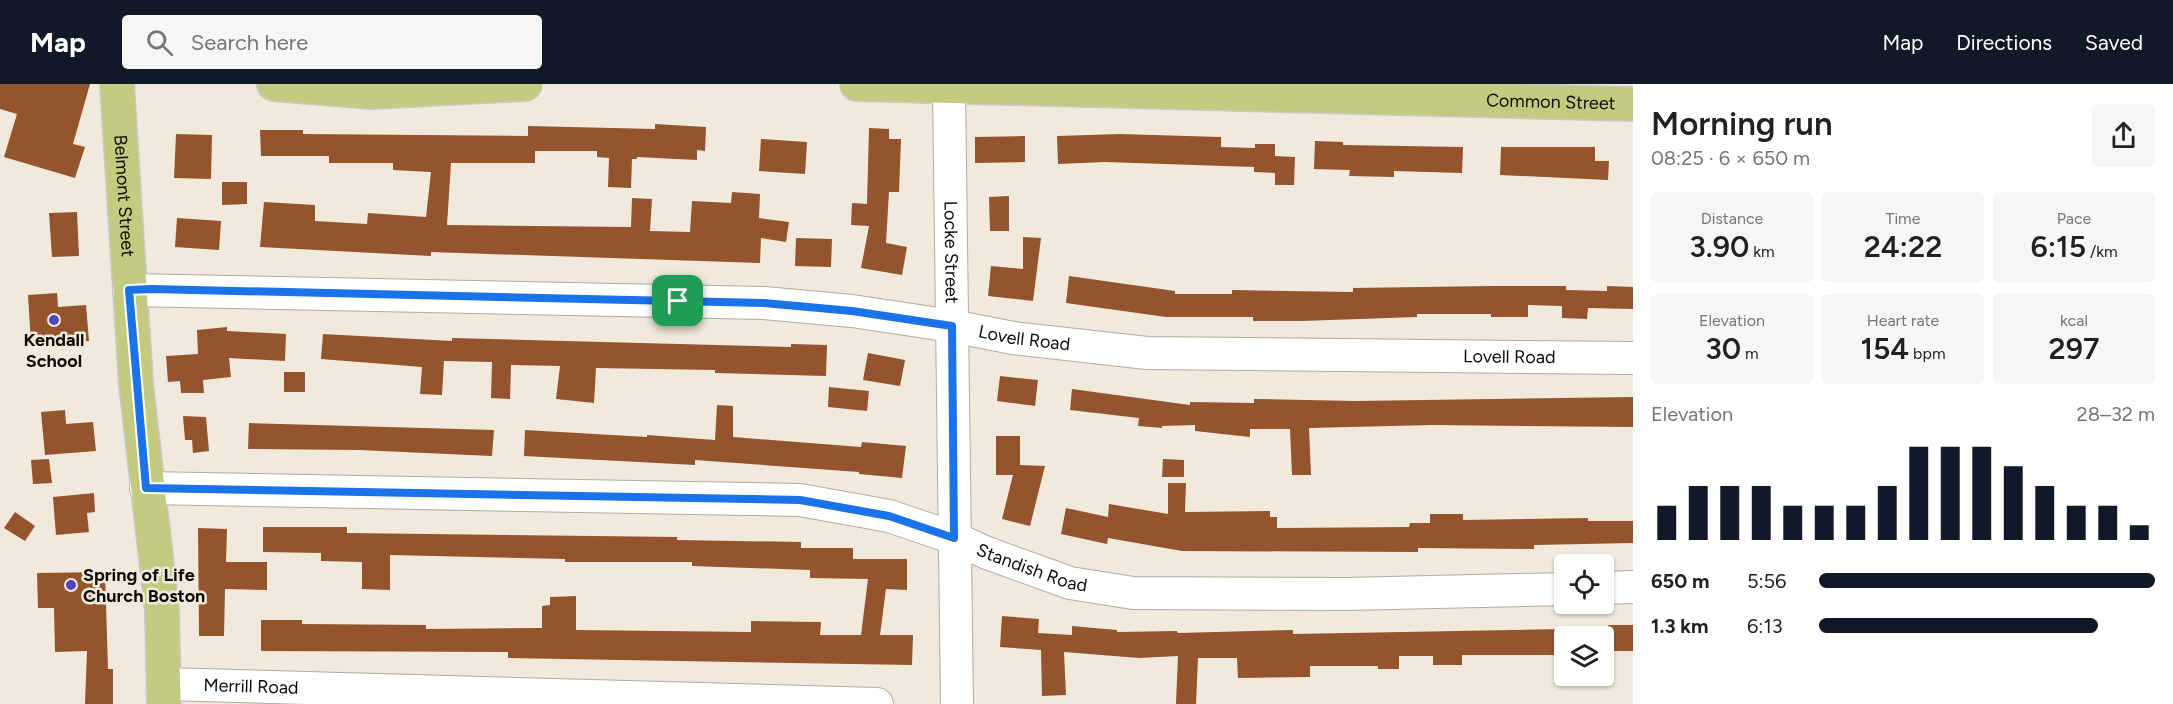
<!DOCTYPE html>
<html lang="en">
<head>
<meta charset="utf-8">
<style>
	body { margin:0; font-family:Figtree,sans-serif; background:#f6f6f6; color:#202124; height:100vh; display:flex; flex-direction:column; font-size:22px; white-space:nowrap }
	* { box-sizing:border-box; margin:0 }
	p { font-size:20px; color:#757577 }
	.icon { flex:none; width:33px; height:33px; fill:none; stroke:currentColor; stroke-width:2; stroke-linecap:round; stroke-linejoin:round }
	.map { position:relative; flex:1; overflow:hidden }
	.drawer { display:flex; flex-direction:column; background:#fff; width:540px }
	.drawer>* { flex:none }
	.tools { position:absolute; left:1554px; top:470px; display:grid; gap:12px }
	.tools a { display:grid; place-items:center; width:60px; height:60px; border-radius:6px; background:#fff; box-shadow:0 2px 4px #0004; font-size:30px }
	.pin { position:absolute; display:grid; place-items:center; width:51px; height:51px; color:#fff; margin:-26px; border-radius:12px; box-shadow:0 3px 9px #0006 }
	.round { display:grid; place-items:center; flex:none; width:63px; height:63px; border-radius:6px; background:#f6f6f6 }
	.overview { display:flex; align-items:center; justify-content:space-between; height:102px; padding:0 18px }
	h1 { font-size:33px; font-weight:600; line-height:45px }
	.figures { display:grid; grid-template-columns:repeat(3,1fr); gap:9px; height:102px; padding:6px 18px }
	.figures div { display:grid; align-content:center; border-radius:6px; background:#f6f6f6; text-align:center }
	.figures b { font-size:30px; font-weight:600 }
	.figures small { font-size:16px; font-weight:400 }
	.figures p { font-size:16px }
	.chart { height:168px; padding:12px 18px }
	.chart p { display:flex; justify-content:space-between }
	.chart svg { width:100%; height:108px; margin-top:6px; stroke:#111827; stroke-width:6 }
	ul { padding:0 18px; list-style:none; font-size:20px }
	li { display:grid; grid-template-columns:96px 72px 1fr; align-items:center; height:45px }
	li i { height:15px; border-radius:8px; background:#111827 }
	header { display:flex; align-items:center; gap:36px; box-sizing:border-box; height:84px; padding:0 30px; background:#111827; color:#fff }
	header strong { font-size:28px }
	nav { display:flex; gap:33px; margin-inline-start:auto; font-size:21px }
	.search { width:420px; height:54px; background:#f6f6f6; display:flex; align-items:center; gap:15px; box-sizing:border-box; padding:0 21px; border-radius:6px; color:#757577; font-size:22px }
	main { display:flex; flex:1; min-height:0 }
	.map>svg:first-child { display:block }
	.building { fill:#94552e }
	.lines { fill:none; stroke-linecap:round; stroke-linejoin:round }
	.minor-casing { stroke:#b2ab9f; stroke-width:34 }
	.major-casing { stroke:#cac9c8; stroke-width:36 }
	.minor { stroke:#fff; stroke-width:32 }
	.major { stroke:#c2cb80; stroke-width:33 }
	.route-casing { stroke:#fff; stroke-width:12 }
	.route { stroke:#1a73e8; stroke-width:8 }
	.poi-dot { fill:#4d46bc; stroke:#f0e9dc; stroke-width:2 }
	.labels { text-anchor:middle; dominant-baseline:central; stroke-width:5; stroke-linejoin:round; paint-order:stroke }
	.street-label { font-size:18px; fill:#0d0b07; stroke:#f0e9dc }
	.poi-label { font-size:18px; font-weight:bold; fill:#0d0b07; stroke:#f0e9dc }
</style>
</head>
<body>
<header>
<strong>Map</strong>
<div class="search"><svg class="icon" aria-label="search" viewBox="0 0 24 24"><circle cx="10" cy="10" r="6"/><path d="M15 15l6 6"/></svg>Search here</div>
<nav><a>Map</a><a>Directions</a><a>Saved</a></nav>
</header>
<main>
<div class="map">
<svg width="1633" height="620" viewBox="0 0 1633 620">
	<rect width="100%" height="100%" fill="#f0e9dc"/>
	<!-- building -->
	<g class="building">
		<path d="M0,0h90l-17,60 12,3 -10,31 -71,-21 13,-43 -17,-5z"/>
		<path d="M655,40l51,3 -1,24 -8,-1v10l-60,-3v2h-5l-1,29 -23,-1 1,-29 -12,-1v-6h-62v12h-84l-4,62 184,2 1,-29 20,1 -2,32 40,1 2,-31 39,2 1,-11 28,2 -1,24 30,4 -3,20 -25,-4 -1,25 -329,-11v4l-171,-9 4,-45 51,3v16l52,3 1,-11 58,4 5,-45 -38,-2v-7h-64v-7h-68l-1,-26h43v4l225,2v-10l127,3z"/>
		<path d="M869,44l20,1v10h12l-2,53h-10l-3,51 21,4 -5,28 -41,-7 8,-42 -18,-1 1,-22 15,1z"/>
		<path d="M176,50l36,1 -1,44 -37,-1z"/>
		<path d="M1120,50l101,3v10l34,1v-4h20v12l20,1 -1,28h-19v-12l-21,-1v-5l-149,-5 -47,2 -1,-28z"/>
		<path d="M1025,52v26l-50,1v-26z"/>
		<path d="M761,55l46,3 -2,32 -46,-3z"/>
		<path d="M1315,57l28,1v3l120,2 -1,26 -68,-2v6l-45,-1 1,-6 -36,-1z"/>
		<path d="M1501,63h94v14h14l-1,19 -108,-5z"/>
		<path d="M222,98h25v22l-25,1z"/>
		<path d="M1009,112v35h-19l-1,-34z"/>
		<path d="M77,128l2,44 -27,1 -3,-44z"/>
		<path d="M177,134l44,3 -2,29 -44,-3z"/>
		<path d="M1023,153l18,1 -8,63 -45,-5 3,-30 32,3z"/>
		<path d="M796,154l36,1 -1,28 -36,-1z"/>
		<path d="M1069,192l106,15v3h57v-4l121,2v-4l138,-2h75v4l41,1v-5l26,1v22l-45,-1 -1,11 -25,-1v-12l-34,-1v12h-37v-3h-74v3l-116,4h-48v-4h-87l-100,-14z"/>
		<path d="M57,209l1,14 28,-2 3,36 -21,1v5l-23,1v-5l-14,1 -3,-49z"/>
		<path d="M227,243v4l59,3 -1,27 -56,-3 2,19 -28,3 1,13h-23l-1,-12 -12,1 -2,-26 32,-2 -1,-24z"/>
		<path d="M323,250l129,7v-3l339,9v-3l36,1 -1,31 -111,-3v-3l-119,-2 -2,35 -38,-4 4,-33 -49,-1 -1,34 -19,-1 1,-36 -48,-1 -2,34 -22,-1 2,-27 -101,-8z"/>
		<path d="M868,269l37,7 -5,26 -37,-6z"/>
		<rect x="284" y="288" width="21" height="20"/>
		<path d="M1000,292l38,4 -3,26 -38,-5z"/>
		<path d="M829,303l40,4 -2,20 -39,-4z"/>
		<path d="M1072,305l118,16v-3l64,1v-4l102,2 277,-4v30l-201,-2 -123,3 2,47h-19l-2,-46h-40v8l-55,-6v-6l-33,1v2l-24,-2 1,-8 -69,-8z"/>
		<path d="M717,321l16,1v31l128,10 1,-5 44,4 -4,32 -43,-4v-2l-164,-12v5l-171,-9 1,-26 122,7v-2l68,5z"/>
		<path d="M65,326l1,14 27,-2 3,29 -51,4 -4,-43z"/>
		<path d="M183,332l23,1 3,34 -16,2 -1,-13h-7z"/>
		<path d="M249,339l245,7 -2,26 -133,-6 -111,-1z"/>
		<path d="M996,352h24v29l25,1 -15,60 -28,-7 11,-44h-17z"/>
		<path d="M49,375l3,24 -19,1 -2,-24z"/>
		<path d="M1163,375l21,1v17h-22z"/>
		<path d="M1168,399h18l-1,29 85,-1v6h7v11l132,-1 1,-4h20v-9h33v6l125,-2v3h45v22l-99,2v4l-116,-1v4l-236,-1 -74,-13 -1,6 -46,-10 5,-26 42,9 1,-13 59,10z"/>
		<path d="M94,409l1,19 -8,1 2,19 -33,3 -3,-38z"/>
		<path d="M15,428l20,14 -10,15 -21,-13z"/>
		<path d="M263,443h84v6l330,4v3l124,2v6h52v11h54v31l-21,-1 -6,46h33l-1,30 -404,-7v-6l-247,-1v-31h41v4l124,1v4l116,-1v-22l8,-1v-8l26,-1v34l175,2v-11l70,1 -1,13h41l7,-56 -58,-1v-8l-118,-4v-4h-127v-3l-175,-4v35l-28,-1v-27l-41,-1v-8l-58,-1z"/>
		<path d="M198,444l29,1 -1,33h41v28l-42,-1 -1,47h-25z"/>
		<path d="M105,488l3,97h5v35h-28l2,-53 -32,1 -1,-44h-16l-1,-35z"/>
		<path d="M1002,532l37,3 -1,14 34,2v-9l45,4v2l60,-1 1,2 115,-3v4l271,-5v26h-102v10h-29v-9h-34v13h-21v-3h-68v11l-72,1 -1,-20h-39l-2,46h-20l2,-48 -39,2 -75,-6 2,43 -24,1 -1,-46 -41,-3z"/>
		<path d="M1608,541h25v26h-24z"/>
	</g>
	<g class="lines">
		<defs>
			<g id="minor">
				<path id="s1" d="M949,4l8,616"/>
				<path id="s2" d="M129,206l635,13 88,8 100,15 61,12 134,15 486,5"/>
				<path id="s3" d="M146,404l654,12 89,16 65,22 33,15 83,30 63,10 214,1 217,-5"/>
				<path d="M1604,504l29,-1"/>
				<path id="s4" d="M164,600l713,20"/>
			</g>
			<g id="major">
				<path id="s5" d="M117,0l19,300 26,226 2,94"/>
				<path d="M274,0l98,8 153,-8"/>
				<path id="s6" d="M857,0l776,20"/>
			</g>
		</defs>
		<!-- minor casing -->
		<use href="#minor" class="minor-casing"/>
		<!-- major casing -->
		<use href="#major" class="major-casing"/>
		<!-- minor -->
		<use href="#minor" class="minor"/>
		<!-- major -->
		<use href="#major" class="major"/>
	</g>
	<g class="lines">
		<defs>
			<path id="route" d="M152,205l612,14 88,8 100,15 2,212 -65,-22 -89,-16 -654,-12 -17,-198z"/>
		</defs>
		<!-- route casing -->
		<use href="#route" class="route-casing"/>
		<!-- route -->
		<use href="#route" class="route"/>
	</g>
	<!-- markers -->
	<g class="poi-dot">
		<circle cx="54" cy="236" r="6"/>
		<circle cx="71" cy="501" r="6"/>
	</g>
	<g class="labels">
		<!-- street labels -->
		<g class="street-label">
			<text stroke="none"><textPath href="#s6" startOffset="694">Common Street</textPath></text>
			<text stroke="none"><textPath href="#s5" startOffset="112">Belmont Street</textPath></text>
			<text stroke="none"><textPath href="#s1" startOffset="164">Locke Street</textPath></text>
			<text stroke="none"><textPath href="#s2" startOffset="898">Lovell Road</textPath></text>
			<text stroke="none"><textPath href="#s2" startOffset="1384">Lovell Road</textPath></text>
			<text stroke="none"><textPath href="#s3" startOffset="897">Standish Road</textPath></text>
			<text stroke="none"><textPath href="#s4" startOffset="87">Merrill Road</textPath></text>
		</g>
		<!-- poi labels -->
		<g class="poi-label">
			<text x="54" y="256">Kendall<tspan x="54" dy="21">School</tspan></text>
			<text x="83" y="491" text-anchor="start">Spring of Life<tspan x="83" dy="21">Church Boston</tspan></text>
		</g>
	</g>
</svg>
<div class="tools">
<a><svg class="icon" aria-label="locate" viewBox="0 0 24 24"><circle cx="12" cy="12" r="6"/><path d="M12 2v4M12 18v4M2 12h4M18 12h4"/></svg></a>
<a><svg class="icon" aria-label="layers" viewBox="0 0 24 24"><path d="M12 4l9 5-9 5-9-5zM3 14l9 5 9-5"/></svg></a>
</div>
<div class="pin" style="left:678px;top:217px;background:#1e9e55"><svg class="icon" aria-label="arrive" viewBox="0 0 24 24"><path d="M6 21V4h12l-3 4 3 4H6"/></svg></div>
</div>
<section class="drawer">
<div class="overview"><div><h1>Morning run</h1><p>08:25 · 6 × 650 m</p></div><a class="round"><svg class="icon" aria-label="share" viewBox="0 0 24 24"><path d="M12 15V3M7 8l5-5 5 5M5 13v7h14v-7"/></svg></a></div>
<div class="figures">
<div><p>Distance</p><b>3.90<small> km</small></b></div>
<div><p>Time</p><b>24:22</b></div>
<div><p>Pace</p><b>6:15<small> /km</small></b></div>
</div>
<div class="figures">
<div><p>Elevation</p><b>30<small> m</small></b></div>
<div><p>Heart rate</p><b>154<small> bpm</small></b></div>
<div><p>kcal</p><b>297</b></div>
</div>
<div class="chart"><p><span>Elevation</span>28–32 m</p>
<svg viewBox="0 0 160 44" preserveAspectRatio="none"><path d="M5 44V30M15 44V22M25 44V22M35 44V22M45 44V30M55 44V30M65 44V30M75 44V22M85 44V6M95 44V6M105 44V6M115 44V14M125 44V22M135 44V30M145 44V30M155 44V38"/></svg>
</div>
<ul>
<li><b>650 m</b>5:56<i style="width:100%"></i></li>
<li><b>1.3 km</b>6:13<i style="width:83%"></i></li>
</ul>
</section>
</main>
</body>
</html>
